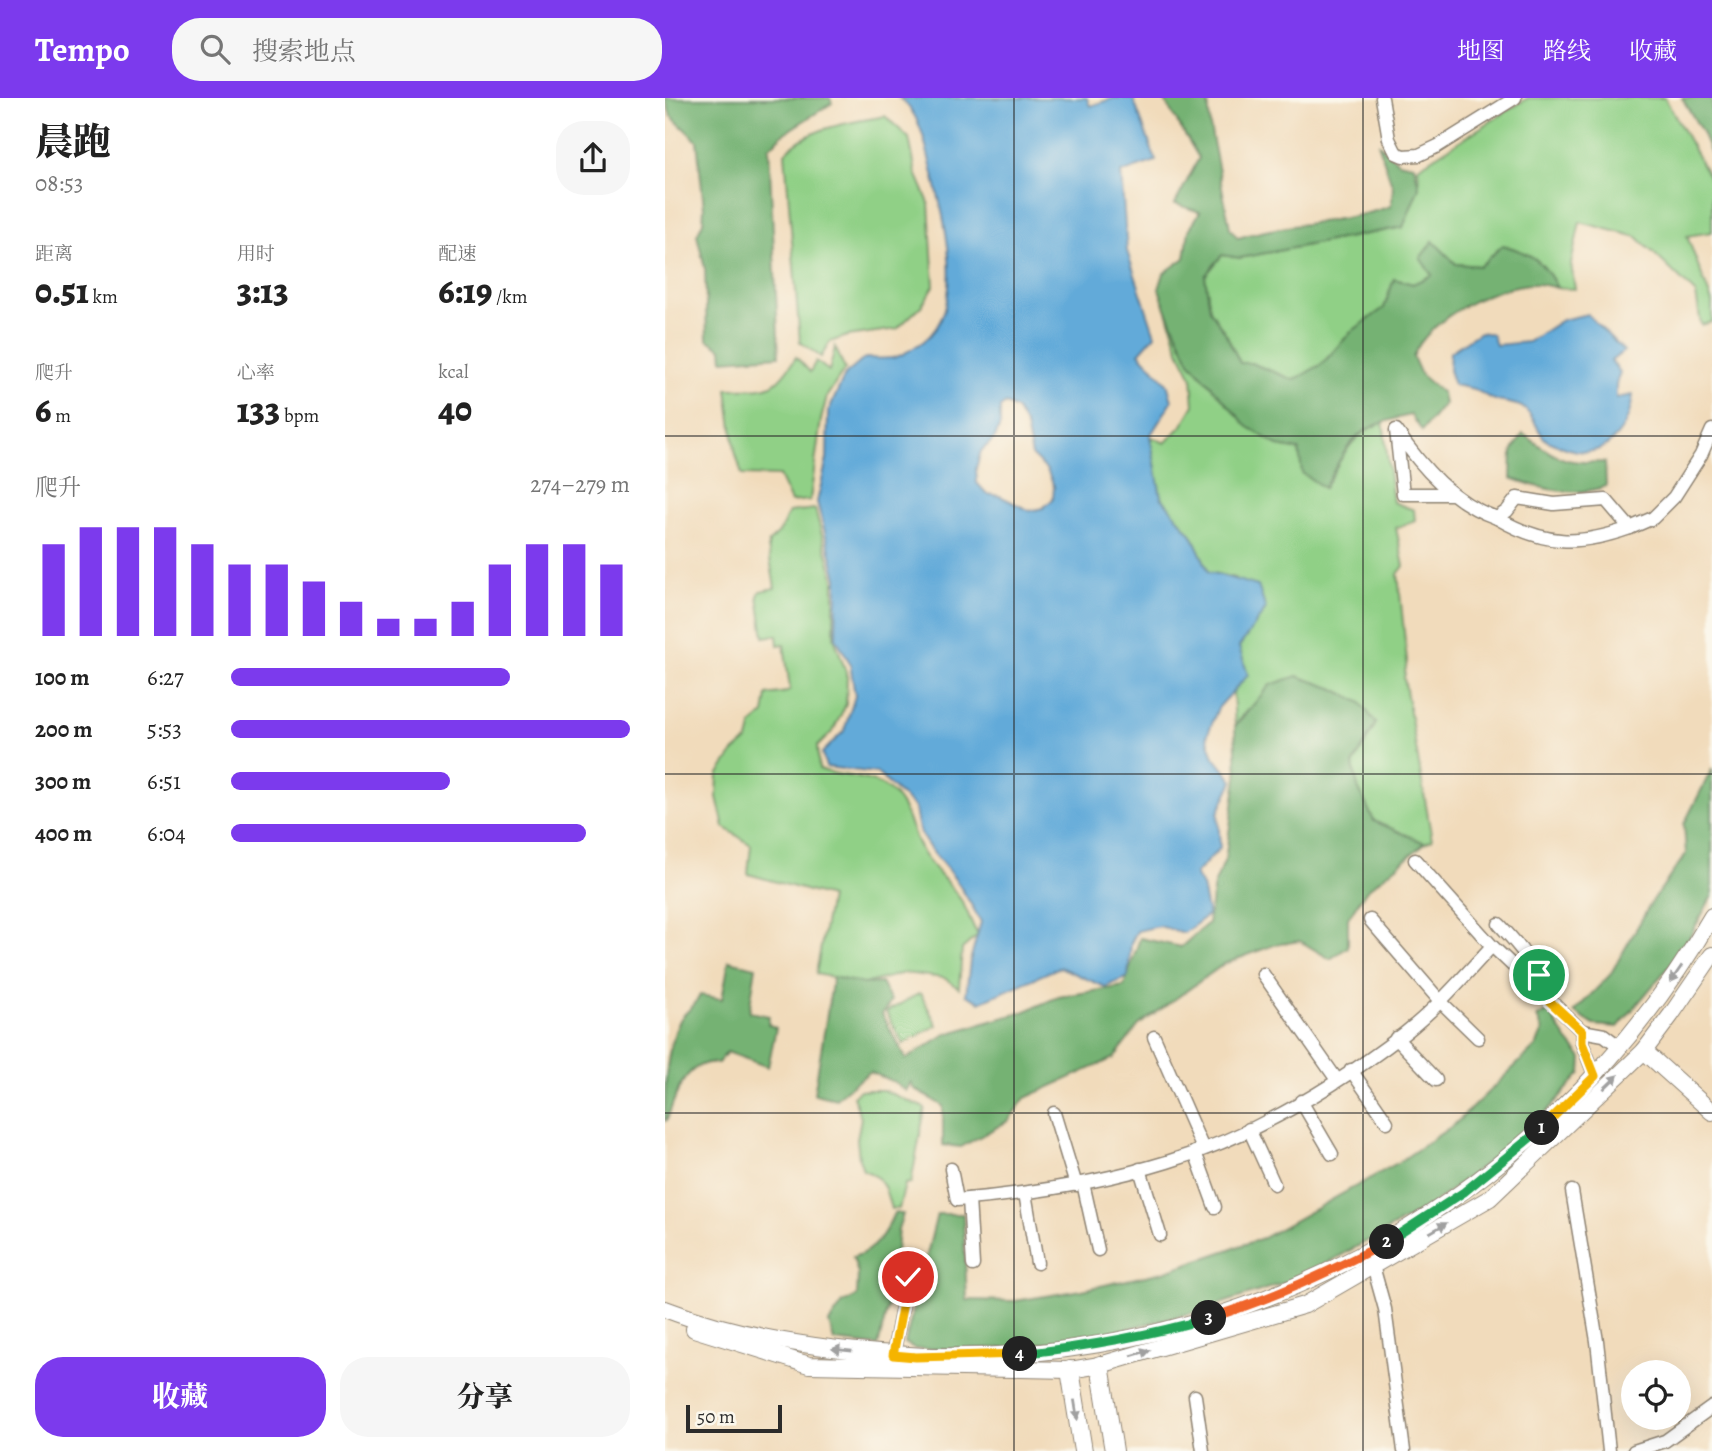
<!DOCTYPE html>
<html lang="zh">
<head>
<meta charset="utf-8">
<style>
	body { margin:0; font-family:Alegreya,"Noto Serif SC",serif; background:#f6f6f6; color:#222; height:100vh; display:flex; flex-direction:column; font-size:26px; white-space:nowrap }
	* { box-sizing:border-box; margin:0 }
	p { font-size:23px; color:#767676 }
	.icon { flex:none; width:38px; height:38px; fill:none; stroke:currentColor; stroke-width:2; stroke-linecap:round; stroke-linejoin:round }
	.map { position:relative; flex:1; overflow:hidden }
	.drawer { display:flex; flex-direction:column; background:#fff; width:665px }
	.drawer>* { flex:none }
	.controls { position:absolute; left:956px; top:1262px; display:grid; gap:14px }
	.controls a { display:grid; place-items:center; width:70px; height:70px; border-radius:50%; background:#fff; box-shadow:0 7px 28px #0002; font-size:35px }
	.scale { position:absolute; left:21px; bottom:18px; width:96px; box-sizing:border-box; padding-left:7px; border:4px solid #2b2b2b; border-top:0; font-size:19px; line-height:24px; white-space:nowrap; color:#2b2b2b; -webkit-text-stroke:5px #fbf7ec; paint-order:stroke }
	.pin { position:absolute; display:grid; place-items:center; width:60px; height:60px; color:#fff; margin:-30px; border:4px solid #fff; border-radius:50%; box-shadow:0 2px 7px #0007 }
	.km { position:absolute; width:35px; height:35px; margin:-18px; border-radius:50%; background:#222; color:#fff; font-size:19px; line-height:35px; text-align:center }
	.round { display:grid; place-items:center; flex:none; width:74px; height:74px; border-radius:28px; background:#f6f6f6 }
	.summary { display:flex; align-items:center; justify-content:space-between; height:119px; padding:0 35px }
	h1 { font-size:38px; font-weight:800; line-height:52px }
	.stats { display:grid; grid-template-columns:repeat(3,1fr); gap:10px; height:119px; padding:7px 35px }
	.stats div { display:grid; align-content:center }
	.stats b { font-size:35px; font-weight:800 }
	.stats small { font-size:19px; font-weight:400 }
	.stats p { font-size:19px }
	.chart { height:196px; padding:14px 35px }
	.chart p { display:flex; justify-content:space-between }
	.chart svg { width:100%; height:126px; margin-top:7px; stroke:#7c3aed; stroke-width:6 }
	.button { display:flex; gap:14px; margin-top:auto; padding:14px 35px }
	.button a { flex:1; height:80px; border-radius:28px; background:#7c3aed; color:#fff; font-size:28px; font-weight:800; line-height:80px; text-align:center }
	.button a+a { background:#f6f6f6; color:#222 }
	ul { padding:0 35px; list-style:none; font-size:23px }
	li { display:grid; grid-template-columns:112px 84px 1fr; align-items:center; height:52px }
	li i { height:18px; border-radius:9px; background:#7c3aed }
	header { display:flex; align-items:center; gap:42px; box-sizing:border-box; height:98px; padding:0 35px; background:#7c3aed; color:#fff }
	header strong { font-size:33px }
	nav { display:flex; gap:38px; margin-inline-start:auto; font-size:24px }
	.search { width:490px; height:63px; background:#f6f6f6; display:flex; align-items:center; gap:18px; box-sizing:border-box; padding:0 24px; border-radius:28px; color:#767676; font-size:26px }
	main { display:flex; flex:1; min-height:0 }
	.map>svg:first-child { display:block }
	.green { fill:#90d086; stroke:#5e7e58; stroke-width:2 }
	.forest { fill:#74b273; stroke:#506e4f; stroke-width:2 }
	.water { fill:#62aad9; stroke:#466a82; stroke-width:2; fill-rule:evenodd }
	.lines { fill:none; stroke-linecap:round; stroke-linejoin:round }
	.minor-casing { stroke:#8e8373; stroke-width:15 }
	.tertiary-casing { stroke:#8e8373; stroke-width:18 }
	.secondary-casing { stroke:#8e8373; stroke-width:20 }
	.minor { stroke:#fff; stroke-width:12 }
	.tertiary { stroke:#fff; stroke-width:16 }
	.secondary { stroke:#fff; stroke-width:18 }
	.oneway { fill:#a0a0a0 }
	.split-1-casing { stroke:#fff; stroke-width:14 }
	.split-2-casing { stroke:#fff; stroke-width:14 }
	.split-3-casing { stroke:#fff; stroke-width:14 }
	.split-4-casing { stroke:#fff; stroke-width:14 }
	.split-5-casing { stroke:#fff; stroke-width:14 }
	.split-1 { stroke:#f5b400; stroke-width:9 }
	.split-2 { stroke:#22a559; stroke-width:9 }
	.split-3 { stroke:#f0652b; stroke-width:9 }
	.split-4 { stroke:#22a559; stroke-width:9 }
	.split-5 { stroke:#f5b400; stroke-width:9 }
	.grid { fill:none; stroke:#2b2b2b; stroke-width:2; stroke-opacity:0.55 }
</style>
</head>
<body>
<header>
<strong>Tempo</strong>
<div class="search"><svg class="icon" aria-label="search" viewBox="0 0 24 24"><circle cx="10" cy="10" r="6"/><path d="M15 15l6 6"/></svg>搜索地点</div>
<nav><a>地图</a><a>路线</a><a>收藏</a></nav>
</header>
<main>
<section class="drawer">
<div class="summary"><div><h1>晨跑</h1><p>08:53</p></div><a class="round"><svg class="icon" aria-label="share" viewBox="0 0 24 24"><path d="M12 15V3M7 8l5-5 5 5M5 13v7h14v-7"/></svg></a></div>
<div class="stats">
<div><p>距离</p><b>0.51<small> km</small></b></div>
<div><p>用时</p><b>3:13</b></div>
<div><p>配速</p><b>6:19<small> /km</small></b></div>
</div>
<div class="stats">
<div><p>爬升</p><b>6<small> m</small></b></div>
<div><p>心率</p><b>133<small> bpm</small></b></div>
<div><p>kcal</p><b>40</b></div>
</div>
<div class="chart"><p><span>爬升</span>274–279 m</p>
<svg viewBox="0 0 160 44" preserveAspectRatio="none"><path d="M5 44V12M15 44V6M25 44V6M35 44V6M45 44V12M55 44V19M65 44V19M75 44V25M85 44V32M95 44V38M105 44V38M115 44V32M125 44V19M135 44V12M145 44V12M155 44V19"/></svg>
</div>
<ul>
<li><b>100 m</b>6:27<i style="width:70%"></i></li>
<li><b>200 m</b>5:53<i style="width:100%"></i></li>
<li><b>300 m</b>6:51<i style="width:55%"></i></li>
<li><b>400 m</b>6:04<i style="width:89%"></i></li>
</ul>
<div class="button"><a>收藏</a><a>分享</a></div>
</section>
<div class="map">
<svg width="1047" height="1353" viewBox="0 0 1047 1353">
	<rect width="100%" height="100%" fill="#fbf7ec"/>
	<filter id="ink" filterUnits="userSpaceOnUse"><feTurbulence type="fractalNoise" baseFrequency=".0143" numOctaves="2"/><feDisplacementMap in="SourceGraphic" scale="14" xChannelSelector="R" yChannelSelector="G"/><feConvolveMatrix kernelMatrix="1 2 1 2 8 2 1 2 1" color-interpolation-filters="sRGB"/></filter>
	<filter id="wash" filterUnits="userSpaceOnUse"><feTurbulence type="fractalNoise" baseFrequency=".00686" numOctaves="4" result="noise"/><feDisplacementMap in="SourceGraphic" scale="28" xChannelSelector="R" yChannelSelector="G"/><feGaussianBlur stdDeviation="1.57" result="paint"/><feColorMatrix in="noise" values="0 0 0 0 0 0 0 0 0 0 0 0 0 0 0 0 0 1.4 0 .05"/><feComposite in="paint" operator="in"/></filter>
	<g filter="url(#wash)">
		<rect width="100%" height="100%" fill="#f1dbbb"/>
		<!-- green -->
		<g class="green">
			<path d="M863,0h137l47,84v50l-25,4 25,66v20l-11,3 -5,-31 -59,-57 -57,-15 -9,42 4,25 -18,-1c-14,-28 -25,-34 -54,-43l-23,21 -24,-2 -23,-23 -1,34 -19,9 -19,-5 -10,29 -33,24 -29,32 -28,16 -43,-17h-11l-14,-29 -16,-24 -5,-34 17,-21 18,3 163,-31 16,-40 -1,-20z"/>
			<path d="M220,18l24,22 7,35 13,30 5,83 -12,19 -25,24 -50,7 -17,6 -9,15 -21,-15 -15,-189c24,-27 66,-30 100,-37z"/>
			<path d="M502,213l23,51 109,88 26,37c17,-29 25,-52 58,-66l10,81 21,8 1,11 -19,7 8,38 -6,8 9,87 -3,17 28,162 -7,3 -51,-22 -16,-33 -5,-23 23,-42 -17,-21 -27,-14 -85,22 -12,16 -2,-35 15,-16 -9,-27 -4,-70 -26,-6 -17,-37 -31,-38 -11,-61 15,7 16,-16 13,-22 -2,-28 -13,-26z"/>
			<path d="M170,249l10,22 -18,27 -6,24 -11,80 -19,2 -12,-26 -37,-1 -7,-24 -8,-62c40,-1 46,5 69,-32l14,15 6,-11 13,10z"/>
			<path d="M150,411l19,70v58l13,38 -1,29 -13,27 -16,16 2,22c22,9 46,5 67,19 22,15 24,44 37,66 11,16 27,30 38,46 7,11 10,24 17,35l-16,14 -3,39 -15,-10 -40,-5 -40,11 -48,-10 14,-77 -82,-23 3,-29 -27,-18 -7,-30 1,-22 15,-22 15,-13 4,-16 12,-10 3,-19 20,-3 3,-3 -6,-45 -6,1 -1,-10 -13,2 -6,-41 2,-5 15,-3 -7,-41 1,-5 10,-9 10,-21z"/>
			<path d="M255,895l17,32 -34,19 -17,-32z"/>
			<path d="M195,992h23l42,18 -14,75 -6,1 -6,25h-8c-6,-21 -6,-31 -28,-39l-4,-12 -2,-19 4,-21 -8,-22z"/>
		</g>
		<!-- forest -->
		<g class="forest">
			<path d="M0,0h165l2,5 -49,31 -14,14 10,208 -56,4 -1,-11 -15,-10 -2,-70 -8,-34 6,-13 1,-14 -7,-67 -26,-25z"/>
			<path d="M498,0h45l2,28 20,102 8,10c50,-16 103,-14 153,-32l2,-18 -15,-45 20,19 16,3 5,22 -16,40 -163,31 -18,-3 -17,21 5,34 16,24 14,29h11l43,17 28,-16 29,-32 33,-24 10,-29 19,5 19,-9 -12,-17 13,-17 23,23 24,2 23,-21c29,9 40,15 54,43 -7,-2 -15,-4 -22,-4 -40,0 -108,35 -122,73l8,18 21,18 2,11 -22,27 -11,-16c-58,12 -59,24 -87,73l-22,-15 -3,-23 -21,-4 -31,-20 -57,-64 -23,-51 -8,-22 5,-16 21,-15 4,-28 11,-18 -25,-8 24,-46z"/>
			<path d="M1017,0h30v58l-10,-24z"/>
			<path d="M858,336c35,24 38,30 82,28l1,24c-31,12 -65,3 -95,-8l1,-26z"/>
			<path d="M632,578l35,12 28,14 16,21 -23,42 5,23 16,33 51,22 -59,48 -18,27v29l-18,12 -30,-18 -26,4 -50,19 -85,61 -25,33 -89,40 -17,23 -47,26 -18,-2v-39l-30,-18 -2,-6 -5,9 -12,-9 -24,-10 -21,15 -13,12 -22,-5 19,-117 31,7 17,-1 10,18 -9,13 24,45 40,-25 77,-22 35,-15 66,-11 16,-48 41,9 27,-24 6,-38 11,-25 12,-82 -2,-52 35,-41z"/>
			<path d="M1047,671v127l-30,55 -64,76 -24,-2 -20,-13 36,-37 41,-72 35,-49 -2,-30z"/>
			<path d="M64,863l27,6 -7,45 20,4 -1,8 8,4 -8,39 -41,-15 -9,11c-32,-4 -43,32 -51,57l-2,1c0,-34 0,-71 15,-101 5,-9 13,-10 20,-25l22,4z"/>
			<path d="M883,913l19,29 15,18 -1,15 -48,54 -104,80 -129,71 -108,35 -93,22 -88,13 -95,1 -11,-6 32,-129h26l4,86 48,1 67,-11 81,-18 100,-34 136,-76 56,-38 81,-78 7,-15 -6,-14z"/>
			<path d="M229,1115l9,1 -5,15 -5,56 -15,61 -44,-5 -5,-18 14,-20 14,-7 1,-22 -5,-17c22,-6 33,-25 41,-44z"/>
		</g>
		<!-- water -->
		<g class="water">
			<path d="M234,0h188l3,8 24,-8h19l23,63 -35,12 6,78 28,84 -16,18 28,30 5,18 -22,35 11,61 31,38 17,37 49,14 8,23 -27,38 9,28 -30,33 -11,28 7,21 19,24 -15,32 2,35 -25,26 7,12 6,29 -24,18 -25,-7 -22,5 -6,12 -3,34 -23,10 -45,-20 -80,35 -14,-7 4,-34 11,-39c-8,-14 -16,-29 -26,-43 -20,-28 -36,-33 -40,-71l-38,-35 -51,-6 -4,-14 22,-22 11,-35 -5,-33 -14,-25 1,-60 -20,-76 10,-43 1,-47 17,-37 20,-17c9,0 18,1 27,0 8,-1 16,-7 23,-11 56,-30 30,-125 18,-173 -7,-25 -11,-60 -34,-76zM341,306l10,5 10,17 6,30 15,14 7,16 -1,13 -10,9 -13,3 -30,-15 -13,-2 -10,-11 -1,-15 5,-17 14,-13 5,-13v-18z"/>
			<path d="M922,216l37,37 -13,10 9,11 -4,13v13l17,-3c-4,34 -26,66 -64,54 -8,-3 -19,-5 -25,-11 -7,-9 -11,-24 -22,-31 -8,-4 -19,-4 -27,-7 -7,-2 -13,-7 -19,-10 -7,-3 -15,-3 -22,-5l-5,-15 1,-18 30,-20 12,2 4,11 32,-3 34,-22z"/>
		</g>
	</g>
	<g filter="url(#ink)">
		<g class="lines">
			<defs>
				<g id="minor">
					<path d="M717,0l7,41 7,14 7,3 16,-1 19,-9 77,-48"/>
					<path d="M787,396h-49l-7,-64c26,38 57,73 101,88l10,-7 10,-13 37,6 52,-4 24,28 23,-10 21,-21 27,-42 11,-25"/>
					<path d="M832,420c48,28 82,28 133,10"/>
					<path d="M750,762l77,86 90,85"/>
					<path d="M705,822l70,81 38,37"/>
					<path d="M834,826c22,24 37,40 46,72"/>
					<path d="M598,876l74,106"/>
					<path d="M489,939l49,112"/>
					<path d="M731,940l40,42"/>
					<path d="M686,972l36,52"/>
					<path d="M930,978l-13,-33v-12l22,4 16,12"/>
					<path d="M636,1003l31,53"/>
					<path d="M389,1015l22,72"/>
					<path d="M584,1031l25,55"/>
					<path d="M530,1054l20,55"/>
					<path d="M286,1071l6,31c71,-6 142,-17 210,-38 86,-26 168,-75 238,-129 32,-25 59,-57 87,-87"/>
					<path d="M475,1071l20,66"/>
					<path d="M418,1085l15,67"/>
					<path d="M907,1093l25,150 12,110"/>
					<path d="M360,1095l12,70"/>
					<path d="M304,1101l4,66"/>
					<path d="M708,1168l12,43 19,142"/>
					<path d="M228,1257l15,-78"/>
					<path d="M530,1298l8,55"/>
					<path d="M969,1353l31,-10 47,-34"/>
				</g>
				<g id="tertiary">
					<path d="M979,953l68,61"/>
					<path d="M0,1211c67,26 142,38 214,44 338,30 664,-144 833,-437"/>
					<path d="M29,1231l115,36 261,5 30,-5 205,-60 185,-107 154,-147 27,-36 41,-60"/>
				</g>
				<g id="secondary">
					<path d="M435,1267l14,86"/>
					<path d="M405,1272l13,81"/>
				</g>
			</defs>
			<!-- minor casing -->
			<use href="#minor" class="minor-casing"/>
			<!-- tertiary casing -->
			<use href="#tertiary" class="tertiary-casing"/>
			<!-- secondary casing -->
			<use href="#secondary" class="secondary-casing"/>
			<!-- minor -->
			<use href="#minor" class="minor"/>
			<!-- tertiary -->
			<use href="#tertiary" class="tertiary"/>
			<!-- secondary -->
			<use href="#secondary" class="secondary"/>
		</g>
		<!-- one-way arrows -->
		<defs><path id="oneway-solid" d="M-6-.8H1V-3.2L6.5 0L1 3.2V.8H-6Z" transform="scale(1.75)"/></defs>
		<g class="oneway">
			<use href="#oneway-solid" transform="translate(1011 876) rotate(125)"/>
			<use href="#oneway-solid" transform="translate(946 984) rotate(-44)"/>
			<use href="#oneway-solid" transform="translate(773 1130) rotate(-30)"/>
			<use href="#oneway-solid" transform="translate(177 1252) rotate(-174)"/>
			<use href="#oneway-solid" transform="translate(476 1255) rotate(-16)"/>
			<use href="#oneway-solid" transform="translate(411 1312) rotate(81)"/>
		</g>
	</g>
	<g class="lines" filter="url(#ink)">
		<defs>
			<path id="split-1" d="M874,877l6,22 37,34v12l13,33 -53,52"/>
			<path id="split-2" d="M722,1144l77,-50 78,-64"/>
			<path id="split-3" d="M544,1220c63,-19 120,-46 178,-76"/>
			<path id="split-4" d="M355,1256c65,-7 127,-18 189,-36"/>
			<path id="split-5" d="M243,1179l-15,78 23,2 104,-3"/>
		</defs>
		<!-- split-1 casing -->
		<use href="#split-1" class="split-1-casing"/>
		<!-- split-2 casing -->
		<use href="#split-2" class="split-2-casing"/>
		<!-- split-3 casing -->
		<use href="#split-3" class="split-3-casing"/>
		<!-- split-4 casing -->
		<use href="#split-4" class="split-4-casing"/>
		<!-- split-5 casing -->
		<use href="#split-5" class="split-5-casing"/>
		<!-- split-1 -->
		<use href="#split-1" class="split-1"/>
		<!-- split-2 -->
		<use href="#split-2" class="split-2"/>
		<!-- split-3 -->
		<use href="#split-3" class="split-3"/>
		<!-- split-4 -->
		<use href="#split-4" class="split-4"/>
		<!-- split-5 -->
		<use href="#split-5" class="split-5"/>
	</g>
	<!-- grid -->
	<path class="grid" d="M349,0v1353M698,0v1353M0,338h1047M0,676h1047M0,1015h1047"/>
</svg>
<div class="controls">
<a><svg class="icon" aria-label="locate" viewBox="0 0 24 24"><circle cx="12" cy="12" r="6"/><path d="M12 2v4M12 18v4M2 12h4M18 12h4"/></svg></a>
</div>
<div class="scale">50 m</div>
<div class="pin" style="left:874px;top:877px;background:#1e9e55"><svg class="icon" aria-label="arrive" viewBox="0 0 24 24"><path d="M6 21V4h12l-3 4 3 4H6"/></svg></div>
<div class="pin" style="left:243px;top:1179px;background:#d93025"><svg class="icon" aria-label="check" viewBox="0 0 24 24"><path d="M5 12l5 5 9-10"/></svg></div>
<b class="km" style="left:877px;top:1030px">1</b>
<b class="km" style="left:722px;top:1144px">2</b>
<b class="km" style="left:544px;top:1220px">3</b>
<b class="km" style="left:355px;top:1256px">4</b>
</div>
</main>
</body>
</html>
